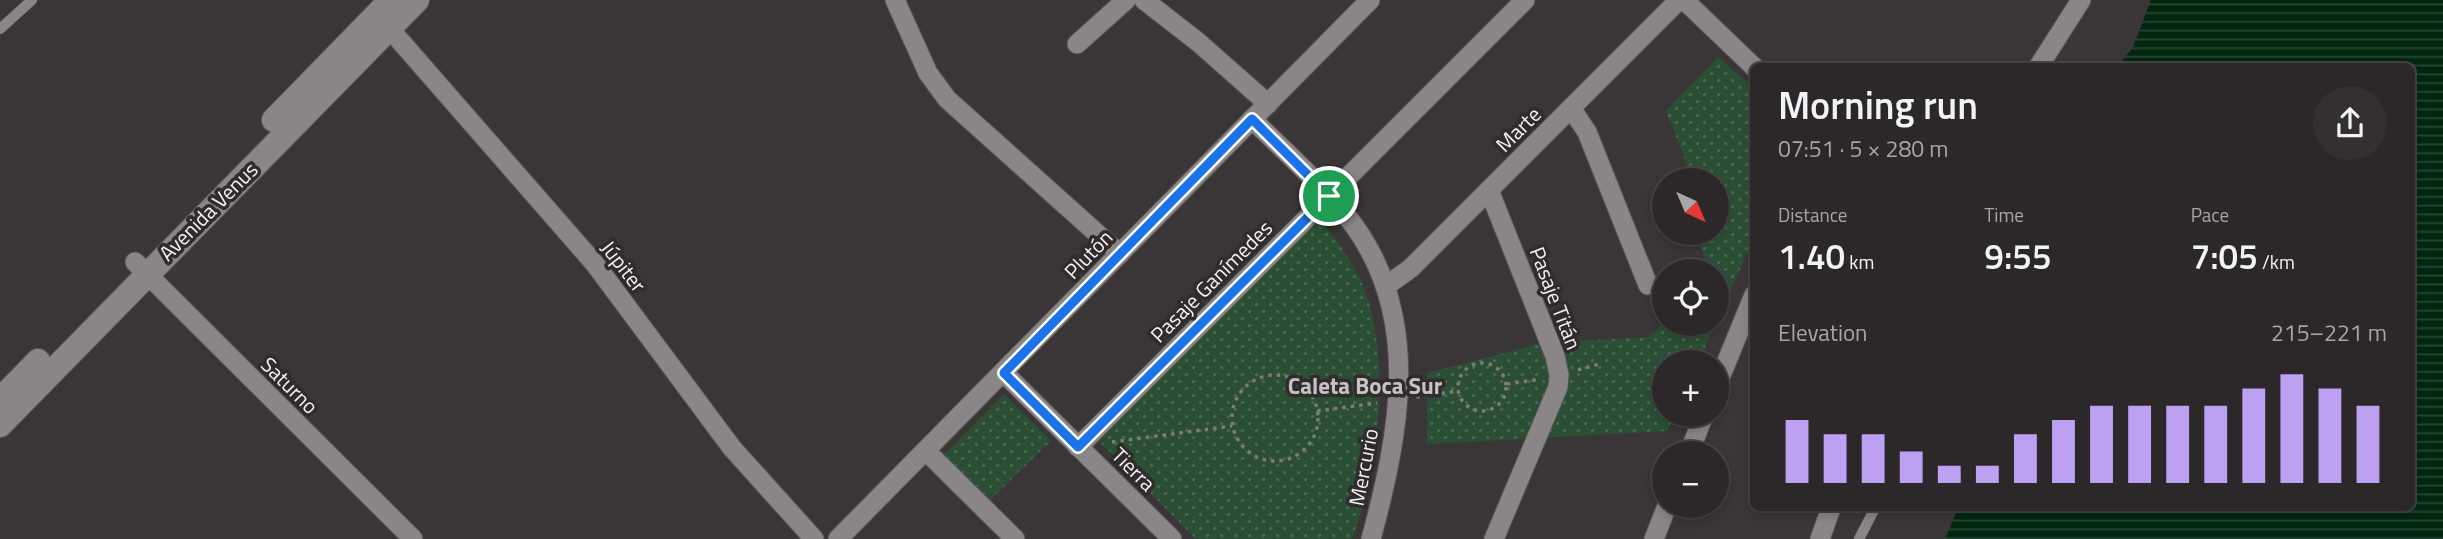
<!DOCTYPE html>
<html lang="en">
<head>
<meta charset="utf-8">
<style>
	body { margin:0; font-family:"Titillium Web",sans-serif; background:#343031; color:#f1f3f6; height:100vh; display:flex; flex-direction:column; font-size:26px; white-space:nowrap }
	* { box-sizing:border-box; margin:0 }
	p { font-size:23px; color:#a6a6a8 }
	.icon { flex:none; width:38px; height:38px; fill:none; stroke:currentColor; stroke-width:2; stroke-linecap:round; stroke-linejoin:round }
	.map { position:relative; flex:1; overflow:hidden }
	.side { position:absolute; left:1750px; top:63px; width:665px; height:448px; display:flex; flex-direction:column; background:#2c2829; border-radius:10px; box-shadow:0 4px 10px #0003,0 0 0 2px #484446 }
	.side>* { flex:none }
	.needle { width:46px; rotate:136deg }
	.tools { position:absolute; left:1652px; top:168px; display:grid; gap:14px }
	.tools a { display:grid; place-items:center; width:77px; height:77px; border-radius:50%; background:#2c2829; box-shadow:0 4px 10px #0003,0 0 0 2px #484446; font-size:35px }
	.pin { position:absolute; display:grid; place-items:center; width:60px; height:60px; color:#fff; margin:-30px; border:4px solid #fff; border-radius:50%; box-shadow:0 2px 7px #0007 }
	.round { display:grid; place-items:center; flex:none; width:74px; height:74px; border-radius:37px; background:#343031 }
	.head { display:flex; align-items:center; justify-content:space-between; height:119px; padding:0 28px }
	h1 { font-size:38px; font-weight:600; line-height:52px }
	.metrics { display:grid; grid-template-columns:repeat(3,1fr); gap:10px; height:119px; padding:7px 28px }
	.metrics div { display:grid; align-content:center }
	.metrics b { font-size:35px; font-weight:600 }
	.metrics small { font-size:19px; font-weight:400 }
	.metrics p { font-size:19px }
	.chart { height:196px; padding:14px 28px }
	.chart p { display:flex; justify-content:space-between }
	.chart svg { width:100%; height:126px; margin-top:7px; stroke:#bca0f2; stroke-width:6 }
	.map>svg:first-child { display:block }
	.grass { fill:url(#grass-dots) }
	.water { fill:url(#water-rules) }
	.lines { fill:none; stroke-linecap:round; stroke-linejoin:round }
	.service-casing { stroke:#585555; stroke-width:11 }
	.minor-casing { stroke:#585555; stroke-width:21 }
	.tertiary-casing { stroke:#585555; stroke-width:26 }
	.path { stroke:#7f7b7c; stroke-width:3.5; stroke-dasharray:3.5 5; stroke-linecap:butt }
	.service { stroke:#8a8586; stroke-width:10 }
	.minor { stroke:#8a8586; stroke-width:19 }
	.tertiary { stroke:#8a8586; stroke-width:24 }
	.route-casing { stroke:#fff; stroke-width:14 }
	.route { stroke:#1a73e8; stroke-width:9 }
	.labels { text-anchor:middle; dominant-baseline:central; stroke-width:7; stroke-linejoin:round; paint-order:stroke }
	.street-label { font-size:21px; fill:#f4f1f1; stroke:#302c2d }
	.neighbourhood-label { font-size:23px; font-weight:bold; fill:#c6c1c2; stroke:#302c2d }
</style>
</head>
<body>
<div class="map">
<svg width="2443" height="539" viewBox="0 0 2443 539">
	<defs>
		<pattern id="grass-dots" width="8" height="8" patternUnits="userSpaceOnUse" patternTransform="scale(1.75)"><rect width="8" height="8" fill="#2a4f35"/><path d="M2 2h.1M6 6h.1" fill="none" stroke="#4a6953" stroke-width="1.8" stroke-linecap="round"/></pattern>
		<pattern id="water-rules" width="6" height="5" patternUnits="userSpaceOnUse" patternTransform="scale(1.75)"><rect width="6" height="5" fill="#01270f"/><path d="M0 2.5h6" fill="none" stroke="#274732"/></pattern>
	</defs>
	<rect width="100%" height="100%" fill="#3a3637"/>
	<!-- grass -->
	<g class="grass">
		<path d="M1718,57l35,31v151l-36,82v-50h-8l-8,-24 7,-14h9v-53h-24l-27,-69z"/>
		<path d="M1320,219c15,20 31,39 41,62 32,73 18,186 -9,258h-156l-97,-98z"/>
		<path d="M1664,323l52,1 -18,38h-34v53h11l-8,16 -240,13v-71l116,-30 106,-6z"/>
		<path d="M1004,394l47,47 -61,59 -46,-45z"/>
	</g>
	<!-- water -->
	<path class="water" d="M2151,0h292v539h-498l13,-31h454v-442h-294l15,-19z"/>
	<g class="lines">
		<defs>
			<g id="service">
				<path d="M0,29l32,-29"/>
				<path d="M1859,539l16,-31"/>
			</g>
			<g id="minor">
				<path d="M895,0l33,73 19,26 173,155"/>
				<path d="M1144,0l54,42 70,62"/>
				<path d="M1684,0l70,67"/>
				<path d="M389,28l206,236 137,184 82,91"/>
				<path d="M1077,44l49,-44"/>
				<path d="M2039,66l42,-66"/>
				<path d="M1571,108l16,24 61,153"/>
				<path d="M1252,119c35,35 74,68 103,108 67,94 44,208 16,312"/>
				<path d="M1489,190l66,166 4,19 -1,12 -64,152"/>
				<path d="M135,262l278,277"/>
				<path d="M1386,286l25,-18 268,-268"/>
				<path d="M1004,373l168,166"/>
				<path d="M1717,385l37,-90"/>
				<path d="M1078,447l447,-447"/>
				<path d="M927,452l88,87"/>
				<path d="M1689,453l15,-38"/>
				<path d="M838,539l532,-539"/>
				<path d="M1654,539l13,-33"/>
				<path d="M1820,539l11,-31"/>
			</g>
			<g id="tertiary">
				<path d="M274,120l117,-120"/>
				<path d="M0,400l38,-39"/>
				<path d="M0,425l417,-425"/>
			</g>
		</defs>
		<!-- service casing -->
		<use href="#service" class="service-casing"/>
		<!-- minor casing -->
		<use href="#minor" class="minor-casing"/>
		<!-- tertiary casing -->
		<use href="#tertiary" class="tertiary-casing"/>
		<!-- path -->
		<g class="path">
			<circle cx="1482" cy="387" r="24"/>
			<path d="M1578,370l21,-6"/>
			<circle cx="1275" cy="418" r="43"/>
			<path d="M1507,384l33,-5"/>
			<path d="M1416,397l43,-6"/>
			<path d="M1317,411l60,-8"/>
			<path d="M1112,442l120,-16"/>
		</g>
		<!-- service -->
		<use href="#service" class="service"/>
		<!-- minor -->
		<use href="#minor" class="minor"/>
		<!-- tertiary -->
		<use href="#tertiary" class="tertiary"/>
	</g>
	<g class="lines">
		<defs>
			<path id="route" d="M1252,119l77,77 -251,251 -74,-74z"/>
		</defs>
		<!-- route casing -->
		<use href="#route" class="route-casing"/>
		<!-- route -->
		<use href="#route" class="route"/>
	</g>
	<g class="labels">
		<!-- street labels -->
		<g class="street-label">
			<text transform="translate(1518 129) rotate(-45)">Marte</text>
			<text transform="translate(208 211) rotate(-45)">Avenida Venus</text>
			<text transform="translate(1088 254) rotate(-46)">Plutón</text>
			<text transform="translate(624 266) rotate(52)">Júpiter</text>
			<text transform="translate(1211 281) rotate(-45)">Pasaje Ganímedes</text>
			<text transform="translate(1556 298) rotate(69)">Pasaje Titán</text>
			<text transform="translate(290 385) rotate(45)">Saturno</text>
			<text transform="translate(1363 467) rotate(-79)">Mercurio</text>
			<text transform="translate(1134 469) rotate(45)">Tierra</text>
		</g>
		<!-- neighbourhood labels -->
		<g class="neighbourhood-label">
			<text x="1365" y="385">Caleta Boca Sur</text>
		</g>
	</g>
</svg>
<div class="tools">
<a><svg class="needle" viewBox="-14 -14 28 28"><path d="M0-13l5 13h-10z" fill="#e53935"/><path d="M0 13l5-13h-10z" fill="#a6a6a8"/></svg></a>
<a><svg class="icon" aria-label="locate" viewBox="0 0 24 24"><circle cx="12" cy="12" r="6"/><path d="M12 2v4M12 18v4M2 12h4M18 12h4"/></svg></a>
<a>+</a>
<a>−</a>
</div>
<div class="pin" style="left:1329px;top:196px;background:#1e9e55"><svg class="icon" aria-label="arrive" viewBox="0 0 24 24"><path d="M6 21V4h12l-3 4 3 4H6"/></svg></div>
<section class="side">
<div class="head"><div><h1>Morning run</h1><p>07:51 · 5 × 280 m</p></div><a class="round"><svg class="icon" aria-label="share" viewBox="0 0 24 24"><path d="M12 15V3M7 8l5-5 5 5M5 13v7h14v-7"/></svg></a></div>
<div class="metrics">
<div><p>Distance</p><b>1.40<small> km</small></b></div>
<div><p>Time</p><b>9:55</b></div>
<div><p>Pace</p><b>7:05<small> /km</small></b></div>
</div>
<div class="chart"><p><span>Elevation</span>215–221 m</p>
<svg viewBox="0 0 160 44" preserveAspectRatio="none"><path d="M5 44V22M15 44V27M25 44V27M35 44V33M45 44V38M55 44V38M65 44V27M75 44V22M85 44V17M95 44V17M105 44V17M115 44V17M125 44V11M135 44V6M145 44V11M155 44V17"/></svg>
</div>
</section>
</div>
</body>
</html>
